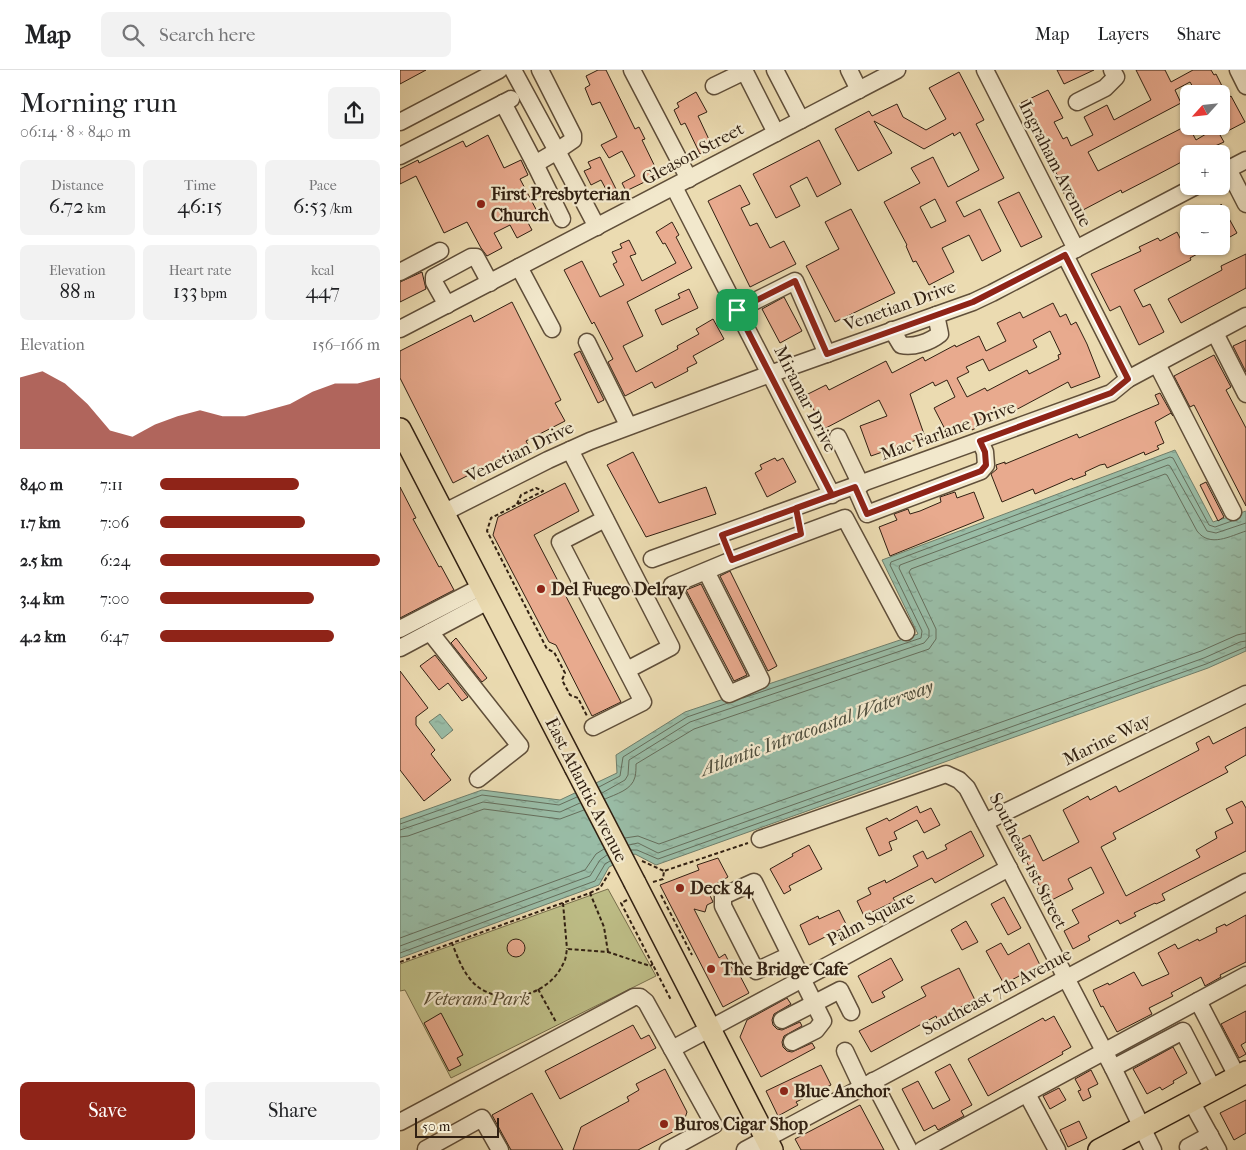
<!DOCTYPE html>
<html lang="en">
<head>
<meta charset="utf-8">
<style>
	body { margin:0; font-family:"IM FELL French Canon",serif; background:#f2f2f2; color:#202124; height:100vh; display:flex; flex-direction:column; font-size:19px; white-space:nowrap }
	* { box-sizing:border-box; margin:0 }
	p { font-size:16px; color:#757577 }
	.icon { flex:none; width:28px; height:28px; fill:none; stroke:currentColor; stroke-width:2; stroke-linecap:round; stroke-linejoin:round }
	.map { position:relative; flex:1; overflow:hidden }
	.sheet { display:flex; flex-direction:column; background:#fff; width:400px }
	.sheet>* { flex:none }
	.needle { width:32px; rotate:243deg }
	.tools { position:absolute; left:780px; top:15px; display:grid; gap:10px }
	.tools a { display:grid; place-items:center; width:50px; height:50px; border-radius:8px; background:#fff; box-shadow:0 1px 4px #0004; font-size:25px }
	.scale { position:absolute; left:15px; bottom:12px; width:84px; box-sizing:border-box; padding-left:5px; border:2px solid #312012; border-top:0; font-size:14px; line-height:18px; white-space:nowrap; color:#312012; -webkit-text-stroke:4px #f2e8cc; paint-order:stroke }
	.pin { position:absolute; display:grid; place-items:center; width:42px; height:42px; color:#fff; margin:-21px; border-radius:10px; box-shadow:0 2px 8px #0006 }
	.round { display:grid; place-items:center; flex:none; width:52px; height:52px; border-radius:8px; background:#f2f2f2 }
	.head { display:flex; align-items:center; justify-content:space-between; height:85px; padding:0 20px }
	h1 { font-size:28px; font-weight:600; line-height:38px }
	.figures { display:grid; grid-template-columns:repeat(3,1fr); gap:8px; height:85px; padding:5px 20px }
	.figures div { display:grid; align-content:center; border-radius:8px; background:#f2f2f2; text-align:center }
	.figures b { font-size:21px; font-weight:600 }
	.figures small { font-size:14px; font-weight:400 }
	.figures p { font-size:14px }
	.chart { height:140px; padding:10px 20px }
	.chart p { display:flex; justify-content:space-between }
	.chart svg { width:100%; height:90px; margin-top:5px; fill:#8f2418; opacity:.7 }
	.action { display:flex; gap:10px; margin-top:auto; padding:10px 20px }
	.action a { flex:1; height:58px; border-radius:8px; background:#8f2418; color:#fff; font-size:20px; font-weight:600; line-height:58px; text-align:center }
	.action a+a { background:#f2f2f2; color:#202124 }
	ul { padding:0 20px; list-style:none; font-size:16px }
	li { display:grid; grid-template-columns:80px 60px 1fr; align-items:center; height:38px }
	li i { height:12px; border-radius:6px; background:#8f2418 }
	header { display:flex; align-items:center; gap:30px; box-sizing:border-box; height:70px; padding:0 25px; background:#fff; border-bottom:1px solid #e0e0e0 }
	header strong { font-size:24px }
	nav { display:flex; gap:28px; margin-inline-start:auto; font-size:18px }
	.search { width:350px; height:45px; background:#f2f2f2; display:flex; align-items:center; gap:12px; box-sizing:border-box; padding:0 18px; border-radius:8px; color:#757577; font-size:19px }
	main { display:flex; flex:1; min-height:0 }
	.map>svg:first-child { display:block }
	.park { fill:#bebe87; stroke:#786f4c }
	.water { fill:url(#water-ripples); stroke:#6f7e6b }
	.lines { fill:none; stroke-linecap:round; stroke-linejoin:round }
	.shore { stroke:#656e5c; stroke-width:1 }
	.building { fill:#e8aa8e; stroke:#312012; fill-rule:evenodd }
	.minor-casing { stroke:#604f3a; stroke-width:19 }
	.major-casing { stroke:#312012; stroke-width:24 }
	.path { stroke:#312012; stroke-width:2; stroke-dasharray:4 2.5; stroke-linecap:butt }
	.minor { stroke:#f2e8cc; stroke-width:16 }
	.major { stroke:#ebdbb1; stroke-width:21 }
	.major-bridge-casing { stroke:#312012; stroke-width:24; stroke-linecap:butt }
	.major-bridge { stroke:#ebdbb1; stroke-width:21 }
	.route-casing { stroke:#fff; stroke-width:10 }
	.route { stroke:#8f2418; stroke-width:6 }
	.poi-dot { fill:#8f2418; stroke:#f2e8cc; stroke-width:2 }
	.labels { text-anchor:middle; dominant-baseline:central; stroke-width:4.5; stroke-linejoin:round; paint-order:stroke }
	.street-label { font-size:18px; fill:#312012; stroke:#f2e8cc }
	.poi-label { font-size:18px; font-weight:bold; fill:#312012; stroke:#f2e8cc; text-anchor:start }
	.park-label { font-size:18px; font-style:italic; fill:#5b4f35; stroke:#f2e8cc }
	.water-label { font-size:19px; font-style:italic; fill:#504f3e; stroke:#f2e8cc }
</style>
</head>
<body>
<header>
<strong>Map</strong>
<div class="search"><svg class="icon" aria-label="search" viewBox="0 0 24 24"><circle cx="10" cy="10" r="6"/><path d="M15 15l6 6"/></svg>Search here</div>
<nav><a>Map</a><a>Layers</a><a>Share</a></nav>
</header>
<main>
<section class="sheet">
<div class="head"><div><h1>Morning run</h1><p>06:14 · 8 × 840 m</p></div><a class="round"><svg class="icon" aria-label="share" viewBox="0 0 24 24"><path d="M12 15V3M7 8l5-5 5 5M5 13v7h14v-7"/></svg></a></div>
<div class="figures">
<div><p>Distance</p><b>6.72<small> km</small></b></div>
<div><p>Time</p><b>46:15</b></div>
<div><p>Pace</p><b>6:53<small> /km</small></b></div>
</div>
<div class="figures">
<div><p>Elevation</p><b>88<small> m</small></b></div>
<div><p>Heart rate</p><b>133<small> bpm</small></b></div>
<div><p>kcal</p><b>447</b></div>
</div>
<div class="chart"><p><span>Elevation</span>156–166 m</p>
<svg viewBox="0 0 160 44" preserveAspectRatio="none"><path d="M0 44V9L10 6L20 12L30 22L40 35L50 38L60 32L70 28L80 25L90 28L100 28L110 25L120 22L130 16L140 12L150 12L160 9V44z"/></svg>
</div>
<ul>
<li><b>840 m</b>7:11<i style="width:63%"></i></li>
<li><b>1.7 km</b>7:06<i style="width:66%"></i></li>
<li><b>2.5 km</b>6:24<i style="width:100%"></i></li>
<li><b>3.4 km</b>7:00<i style="width:70%"></i></li>
<li><b>4.2 km</b>6:47<i style="width:79%"></i></li>
</ul>
<div class="action"><a>Save</a><a>Share</a></div>
</section>
<div class="map">
<svg width="846" height="1080" viewBox="0 0 846 1080">
	<defs>
		<pattern id="water-ripples" width="26" height="14" patternUnits="userSpaceOnUse" patternTransform="scale(1.25)"><rect width="26" height="14" fill="#99bca6"/><path d="M2 4q2-2 4 0t4 0M15 11q2-2 4 0t4 0" fill="none" stroke="#84a18e"/></pattern>
	</defs>
	<rect width="100%" height="100%" fill="#ebdbb1"/>
	<filter id="stains"><feTurbulence type="fractalNoise" baseFrequency=".004" numOctaves="4"/><feColorMatrix values="0 0 0 0 .2 0 0 0 0 .09 0 0 0 0 .02 0 0 0 .5 -.17"/></filter>
	<radialGradient id="worn" r=".72"><stop offset=".6" stop-color="#630" stop-opacity="0"/><stop offset="1" stop-color="#630" stop-opacity=".3"/></radialGradient>
	<!-- park -->
	<path class="park" d="M208,819l48,87 -205,102 -46,-88 -5,1v-27z"/>
	<!-- water -->
	<g class="water">
		<path d="M775,380l38,72 33,-11v140l-38,17 -552,197 -21,-11 -26,13 -10,18 -199,73v-139l82,-29 78,10 57,-27 -1,-18 69,-43 233,-78 -36,-74z"/>
		<path d="M40,644l13,16 -11,9 -13,-17z"/>
	</g>
	<g class="lines">
		<!-- shore -->
		<g class="shore">
			<path d="M343,628l178,-60 1,-7 -32,-66 1,-3 279,-105 3,1 36,67 6,2 17,-6"/>
			<path d="M199,717l21,-11 3,-19 64,-40 41,-14"/>
			<path d="M202,723l23,-13 3,-5 1,-15 61,-38 234,-79 5,-6v-7l-30,-62 1,-3 268,-100 2,1 37,65 9,2 30,-10"/>
			<path d="M205,729c11,-5 27,-9 30,-22 1,-4 1,-9 1,-13l58,-35 235,-80 7,-10v-10l-27,-57 2,-3 254,-95 2,1 30,56c13,17 33,5 49,0"/>
			<path d="M0,754l82,-29 77,10 18,-8"/>
			<path d="M0,760l83,-28 77,10 20,-9"/>
			<path d="M0,767l8,-1 76,-27 76,10 24,-9"/>
			<path d="M225,768l13,-2 21,8 542,-193 36,-16 9,-2"/>
			<path d="M229,775l9,-2 20,10 546,-195 36,-16 6,-1"/>
			<path d="M231,780h6l21,9 548,-195 40,-17"/>
			<path d="M0,868l185,-68 11,-16 8,-5"/>
			<path d="M0,876l190,-70 10,-16 7,-5"/>
			<path d="M0,883l195,-72 10,-17 5,-3"/>
		</g>
	</g>
	<!-- building -->
	<g class="building">
		<path d="M0,0h26l-26,14z"/>
		<path d="M198,0h8l29,59 4,-2 6,12 -3,1 17,35 -33,16 -4,-8 13,-7 -13,-25 -13,7 -8,-13 16,-8 -17,-35 -8,3 -7,-17 5,-3 -4,-9z"/>
		<path d="M657,0h37l-30,14z"/>
		<path d="M736,0h29l6,12 22,-12h18l3,5 2,-1 12,24 3,-2 14,26 -25,13 4,7 -27,12h-8v4l-34,18 -33,17 -1,-3 -38,20 -1,-2 -8,4 -15,-28 2,-1 -9,-19 -31,-61 27,-13 15,28 -9,4 9,17 4,-2 4,9 22,-11 -9,-18 23,-12 7,15 37,-20zM790,12l7,12h24v11l6,10 -6,3v8h-13l3,5 -15,9 -8,-15 -90,46 -10,-19 93,-49 -6,-13z"/>
		<path d="M559,2l25,48 -8,4 28,54 -48,24 8,15 16,-8 21,42 -19,10 -13,-26 -27,13 12,24 -25,13 -13,-24 -3,1 -7,-16 1,-1 -23,-43 36,-19 -9,-15 22,-11 15,30 31,-17 -19,-38 -6,4 -1,-3 -29,16 -50,-28 18,32 -34,18 -23,-42 34,-18 3,5 25,-12 6,13 23,13 20,-11 -17,-31zM535,129l11,22 -15,7 -11,-21z"/>
		<path d="M296,22l11,20 -9,4 15,32 -13,6 -15,-31 -4,2 -7,-15 5,-3 -2,-4z"/>
		<path d="M88,65l16,33 17,-8 7,15 -8,4 18,34 -12,6 6,11 -15,8 -7,-13 -16,8 8,15 -15,8 -6,-8 -14,-26 -23,11 -28,-57 -16,8v-15l18,-9 1,3 44,-22 3,6z"/>
		<path d="M419,70l22,44 -24,13 -10,-20 -17,9 10,20 -24,12 -23,-44z"/>
		<path d="M200,87l16,32 -8,4 -7,-13 -10,5 -7,-14 7,-3 -3,-6z"/>
		<path d="M340,115l10,19 -9,4 9,18 7,-3 13,25 14,-7 12,23 -46,23 -42,-86z"/>
		<path d="M619,122l23,45 -21,10 -23,-45z"/>
		<path d="M821,134l16,29 -16,9z"/>
		<path d="M451,139l44,84 -60,29 -29,-56 33,-17 -14,-27z"/>
		<path d="M272,152l7,13 -3,2 16,31 -65,34 16,34 -20,10 13,26 42,-23 -1,-3 22,-12 -3,-5 17,-10 11,20 -31,17 4,7 -10,5 1,3 -33,17 -3,-6 -27,14 -17,-34 5,-3 -19,-37 -2,2 -28,-54 18,-9 18,36 24,-12 -11,-21 4,-2 -5,-10 10,-4 -2,-4 9,-4 7,14 -6,2 12,25 34,-18 -11,-20 -2,1 -7,-12z"/>
		<path d="M777,162l7,14h28l-22,12 1,2 -57,30 9,17 7,-3 14,28 -25,13 -19,-39 -10,5 -19,-37 50,-23 -2,-4 19,-9 2,3z"/>
		<path d="M846,184v34l-65,35 -13,-24 54,-29 -1,-4z"/>
		<path d="M22,202l4,17 -26,13v-20z"/>
		<path d="M289,219l9,19 -36,17 -7,-15 25,-12 -2,-4z"/>
		<path d="M384,227l18,34 -22,12 -18,-34z"/>
		<path d="M112,232l49,98 -6,3 10,18 -39,20 2,4 -75,38 -53,-105v-27l71,-36 3,7z"/>
		<path d="M653,233l7,14 6,-3 5,11 5,-3 11,22 13,33 -29,11 -3,-6 -56,30 -3,-6 -31,15 2,5 -8,4 -3,-6 -21,11 -14,-27 21,-11 -8,-17 -12,6 -2,-4 -23,12 15,43 -54,19 -11,-30 27,-10 -8,-16 -55,29 -18,-34 20,-10 3,5 57,-29 6,12 31,-16 2,4 30,-16 1,2 23,-11 7,15 20,-10 -9,-18 23,-11 3,6zM650,261l11,23 -3,1 1,4 -30,15 -2,-4 -40,21 -2,-3 -18,9 -10,-19 12,-6 -3,-5 17,-8 6,12 48,-24 -4,-7z"/>
		<path d="M846,270v32l-13,-26z"/>
		<path d="M180,281l24,49 -6,3 -24,-49z"/>
		<path d="M814,285l17,32 -5,3 20,38v78l-52,-101 -4,2 -16,-31z"/>
		<path d="M760,323l13,23 -2,-3 -16,9 9,21 -7,3 2,3 -14,6 -1,-3 -37,16 -2,-4 -5,1 -15,7 1,3 -13,5 -1,-2 -37,16 -2,-5 -31,13 -11,-28 6,-5 -1,-4 9,-3v2l72,-30 2,4 80,-34 -4,-9z"/>
		<path d="M233,382l26,51 47,-16 10,27 -70,23 -39,-72z"/>
		<path d="M375,388l2,3 6,-3 13,24 -29,15 -12,-24 7,-4 -2,-4z"/>
		<path d="M806,412l18,35 -6,4 -18,-36z"/>
		<path d="M165,413l14,28 -45,24 87,167 -29,14 -36,-71 -7,-3 -56,-107 5,-18z"/>
		<path d="M0,417l16,31 -3,1 26,48 2,-1 13,24 -54,28z"/>
		<path d="M555,422l2,6 17,-6 10,26 -94,38 -11,-29 18,-7 -3,-6 14,-5 2,5 10,-3 21,-9 -1,-5z"/>
		<path d="M330,501l47,95 -9,5 -48,-95z"/>
		<path d="M301,514l46,91 -13,6 -48,-91z"/>
		<path d="M56,568l31,40 -5,4 -31,-39z"/>
		<path d="M35,585l33,42 -6,4 -14,-18 -9,7 -19,-24z"/>
		<path d="M0,601l28,37 -12,9v8l19,25 -4,4 20,26 -27,21 -24,-31z"/>
		<path d="M846,657v28l-21,12 3,5 -115,61 3,6 -15,8 25,49 74,-39 -4,-7 21,-12 -2,-6 18,-9 -7,-14 16,-8 4,7v43l-84,43 3,6 -9,4 -1,-1 -21,10 2,3 -16,8 -2,-4 -30,16 2,4 -17,9 -9,-18 15,-8 -7,-13 32,-17 -13,-26 -23,12 5,10 -25,13 -32,-60 14,-7 13,26 36,-19 -16,-32 25,-14 2,4 26,-14 3,6 80,-42 -3,-7 13,-7 4,8z"/>
		<path d="M517,736l3,7 11,-5 9,17 -16,8 -7,-13 -23,12 3,7 -8,3 3,8 -13,6 -13,-28 21,-10 2,3z"/>
		<path d="M571,761l13,25 -49,27 -3,-5 -39,20 2,3 -31,15 -7,-15 14,-7 -3,-6 17,-8 1,3 32,-17 -5,-10 10,-5 4,8 20,-10 -2,-4z"/>
		<path d="M409,775l13,24 -33,17 2,4 -7,4 -14,-25 23,-13 -1,-2z"/>
		<path d="M318,788l10,19 -21,12 6,13 -6,3 -2,7 -11,-3 25,49 6,-4 10,20 3,-2 11,21 -26,14 -63,-122 39,-15 -2,-5z"/>
		<path d="M604,827l17,31 -13,7 -17,-31z"/>
		<path d="M439,840l8,16 -38,19 -9,-20 18,-9 1,3z"/>
		<path d="M846,845v47l-26,13 1,2 -16,9 -4,-9 -30,16 2,3 -24,12 3,6 -35,18 -14,-26 -2,1 -8,-17 15,-7 1,2 25,-13 8,14 27,-12 -11,-21 17,-9 3,5 20,-10 1,2 18,-9 -1,-4 9,-4 1,2z"/>
		<path d="M566,851l12,21 -16,8 -11,-20z"/>
		<circle cx="116" cy="878" r="9"/>
		<path d="M601,873l7,12 21,-12 11,22 -36,19 -18,-33z"/>
		<path d="M491,888l12,22 -21,12 3,5 -13,6 -14,-27z"/>
		<path d="M559,898l16,32 -38,19 -1,-3 -65,36 -12,-21 67,-35 -5,-9z"/>
		<path d="M387,928l4,6 -17,10 -2,6 1,5 4,4 5,1 18,-8 2,4 -18,10 -2,6 1,5 4,4 5,1 20,-9 3,5 -54,29 -21,-40 7,-17z"/>
		<path d="M846,941v31l-5,3 5,9 -7,4 -18,-34z"/>
		<path d="M41,943l22,42 -6,3 4,7 -12,6 -25,-48z"/>
		<path d="M654,946l17,31 -9,5 1,2 -75,42 -20,-37 75,-41 2,3z"/>
		<path d="M233,955l8,14 8,-4 7,13 -96,51 -15,-28z"/>
		<path d="M773,977l14,26 -14,8 1,2 -12,7 -2,-3 -13,7 -14,-25z"/>
		<path d="M550,994l22,41 -11,6 3,5 -26,14 -3,-5 -11,6 -22,-42 16,-8 15,28 17,-9 -15,-28z"/>
		<path d="M421,995l10,20 -35,17 2,3 -20,11 -12,-25z"/>
		<path d="M265,999l22,43 -5,15 -44,23h-65l8,-23 48,-26 -2,-4 12,-7 -3,-6z"/>
		<path d="M691,1000l7,14 -10,5 3,8 -8,4 -5,-10 3,-1 -6,-11z"/>
		<path d="M659,1018l7,12 -16,9 -7,-13z"/>
		<path d="M132,1023l31,57h-52l-19,-35z"/>
		<path d="M846,1030v33l-12,7 -14,-27z"/>
		<path d="M460,1035l24,45h-83l-6,-11z"/>
		<path d="M679,1051l8,17 -19,9 -8,-17z"/>
	</g>
	<g class="lines">
		<defs>
			<g id="minor">
				<path d="M113,0l44,81 16,-11v-5l-33,-65"/>
				<path d="M232,0l57,109"/>
				<path d="M344,0l32,63"/>
				<path d="M375,0l26,50"/>
				<path d="M449,0l10,20"/>
				<path d="M585,0l91,179"/>
				<path d="M838,0l8,16"/>
				<path d="M314,16l31,-15"/>
				<path d="M677,32l28,-14 11,-11 -4,-7"/>
				<path d="M103,33l32,61 22,-13 40,76"/>
				<path d="M0,52l99,-52"/>
				<path d="M0,86l111,-57"/>
				<path d="M135,94l27,55"/>
				<path d="M828,99l18,35"/>
				<path d="M821,103l25,-13"/>
				<path d="M274,117l158,308"/>
				<path d="M665,185l63,124"/>
				<path d="M119,197l33,62"/>
				<path d="M0,202l40,-21"/>
				<path d="M47,235l-13,-23v-5l37,-20h5l14,26"/>
				<path d="M337,240l58,-29 32,73"/>
				<path d="M0,259l497,-259"/>
				<path d="M492,260l9,15c12,3 29,-3 39,-11l-4,-19"/>
				<path d="M815,263l31,61"/>
				<path d="M187,272l41,83"/>
				<path d="M757,294l76,148"/>
				<path d="M438,367l23,48"/>
				<path d="M170,380l101,197 -44,23"/>
				<path d="M455,417l12,27 114,-43 5,-6 -1,-13 -5,-11"/>
				<path d="M43,443l105,-53 42,-19 180,-67 203,-72 19,-9 204,-107"/>
				<path d="M252,489l459,-166 17,-14 118,-63"/>
				<path d="M306,501l55,109 -32,14 -57,-109 60,-25 113,-42 61,114"/>
				<path d="M0,559l81,-42"/>
				<path d="M30,562l90,114 -42,33"/>
				<path d="M0,578l88,-47"/>
				<path d="M193,657l50,-25 -83,-160 45,-23"/>
				<path d="M585,752l261,-128"/>
				<path d="M360,769l186,-65 13,6 8,8 146,280 40,82"/>
				<path d="M390,885l-34,16 -33,-65v-10l31,-14c23,47 46,93 69,139l-7,9 -24,12"/>
				<path d="M798,931l39,75"/>
				<path d="M382,950l58,-30 11,22"/>
				<path d="M272,979l337,-181"/>
				<path d="M445,981l17,36"/>
				<path d="M713,998l70,-37 30,58"/>
				<path d="M473,1011l36,69"/>
				<path d="M627,1024l30,56"/>
				<path d="M791,1031l27,49"/>
				<path d="M0,1052l234,-125h6l6,5 68,123 -46,25"/>
				<path d="M27,1080l-1,-1 56,-31 18,32"/>
				<path d="M345,1080l501,-268"/>
				<path d="M522,1080l324,-175"/>
				<path d="M790,1080l-2,-3 22,-12"/>
			</g>
			<g id="major">
				<path d="M0,359l175,338"/>
				<path d="M235,813l137,267"/>
				<path d="M699,1080l147,-78"/>
			</g>
		</defs>
		<!-- minor casing -->
		<use href="#minor" class="minor-casing"/>
		<!-- major casing -->
		<use href="#major" class="major-casing"/>
		<!-- path -->
		<g class="path">
			<path d="M117,434l4,-9 15,-7 7,3 -52,27 -4,13 60,118 7,3 11,21 -3,7 8,15 8,3 9,18"/>
			<path d="M242,791l22,10"/>
			<path d="M253,812l10,-3 1,-8 84,-28"/>
			<path d="M190,823l10,-5 11,-18"/>
			<path d="M261,825l31,60"/>
			<path d="M227,830l-6,3 50,97"/>
			<path d="M163,833l4,46"/>
			<path d="M208,882l-4,-25 -14,-34 -138,50c7,18 15,41 35,49 27,13 64,-1 76,-28 3,-4 3,-10 4,-15l41,3 42,14 3,-2"/>
			<path d="M0,892l52,-19"/>
			<path d="M138,919l18,33"/>
		</g>
		<!-- minor -->
		<use href="#minor" class="minor"/>
		<!-- major -->
		<use href="#major" class="major"/>
		<defs>
			<path id="major-bridge" d="M175,697l60,116"/>
		</defs>
		<!-- major-bridge casing -->
		<use href="#major-bridge" class="major-bridge-casing"/>
		<!-- major-bridge -->
		<use href="#major-bridge" class="major-bridge"/>
	</g>
	<g class="lines">
		<defs>
			<path id="route" d="M337,240l95,185 -36,13 5,26 -69,26 -10,-25c44,-16 89,-32 133,-48l12,27 114,-43 5,-6 -1,-13 -5,-11 131,-48 17,-14 -63,-124 -92,47 -146,52 -32,-73 -58,29"/>
		</defs>
		<!-- route casing -->
		<use href="#route" class="route-casing"/>
		<!-- route -->
		<use href="#route" class="route"/>
	</g>
	<!-- markers -->
	<g class="poi-dot">
		<circle cx="81" cy="134" r="5"/>
		<circle cx="141" cy="519" r="5"/>
		<circle cx="280" cy="818" r="5"/>
		<circle cx="311" cy="899" r="5"/>
		<circle cx="384" cy="1021" r="5"/>
		<circle cx="264" cy="1054" r="5"/>
	</g>
	<g class="labels">
		<!-- street labels -->
		<g class="street-label">
			<text transform="translate(293 84) rotate(-28)">Gleason Street</text>
			<text transform="translate(655 94) rotate(63)">Ingraham Avenue</text>
			<text transform="translate(500 236) rotate(-20)">Venetian Drive</text>
			<text transform="translate(405 329) rotate(63)">Miramar Drive</text>
			<text transform="translate(548 361) rotate(-20)">Mac Farlane Drive</text>
			<text transform="translate(120 382) rotate(-26)">Venetian Drive</text>
			<text transform="translate(707 670) rotate(-26)">Marine Way</text>
			<text transform="translate(186 720) rotate(63)">East Atlantic Avenue</text>
			<text transform="translate(628 791) rotate(63)">Southeast 1st Street</text>
			<text transform="translate(471 849) rotate(-28)">Palm Square</text>
			<text transform="translate(597 922) rotate(-28)">Southeast 7th Avenue</text>
		</g>
		<!-- poi labels -->
		<g class="poi-label">
			<text x="91" y="124">First Presbyterian<tspan x="91" dy="21">Church</tspan></text>
			<text x="151" y="519">Del Fuego Delray</text>
			<text x="290" y="818">Deck 84</text>
			<text x="321" y="899">The Bridge Cafe</text>
			<text x="394" y="1021">Blue Anchor</text>
			<text x="274" y="1054">Buros Cigar Shop</text>
		</g>
		<!-- park labels -->
		<g class="park-label">
			<text x="77" y="929">Veterans Park</text>
		</g>
		<!-- water labels -->
		<g class="water-label">
			<text transform="translate(417 658) rotate(-20)">Atlantic Intracoastal Waterway</text>
		</g>
	</g>
	<rect width="100%" height="100%" filter="url(#stains)"/>
	<rect width="100%" height="100%" fill="url(#worn)"/>
</svg>
<div class="tools">
<a><svg class="needle" viewBox="-14 -14 28 28"><path d="M0-13l5 13h-10z" fill="#e53935"/><path d="M0 13l5-13h-10z" fill="#757577"/></svg></a>
<a>+</a>
<a>−</a>
</div>
<div class="scale">50 m</div>
<div class="pin" style="left:337px;top:240px;background:#1e9e55"><svg class="icon" aria-label="arrive" viewBox="0 0 24 24"><path d="M6 21V4h12l-3 4 3 4H6"/></svg></div>
</div>
</main>
</body>
</html>
